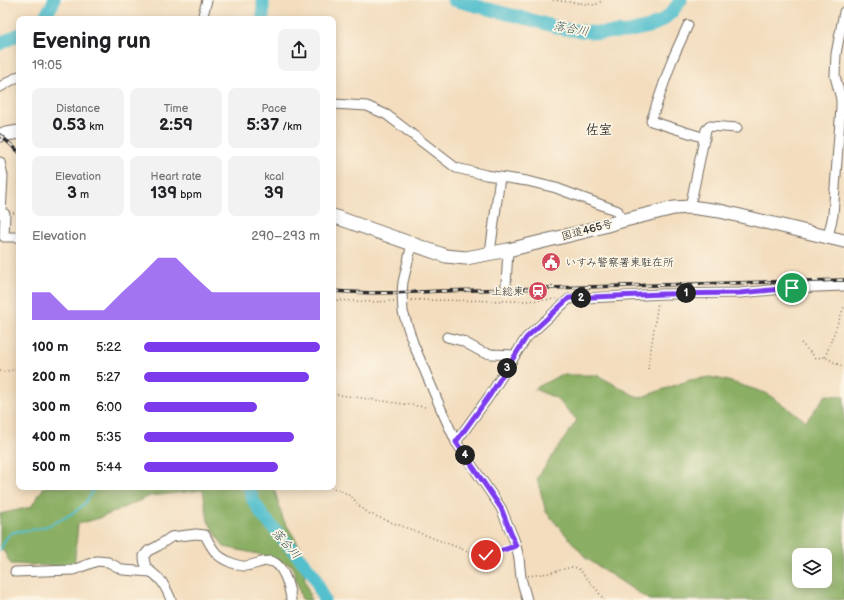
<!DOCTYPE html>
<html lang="en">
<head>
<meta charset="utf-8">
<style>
	body { margin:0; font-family:"Balsamiq Sans","Klee One",sans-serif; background:#f2f2f2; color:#202124; height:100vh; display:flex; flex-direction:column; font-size:15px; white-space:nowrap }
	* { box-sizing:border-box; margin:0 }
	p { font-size:13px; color:#757577 }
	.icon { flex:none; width:22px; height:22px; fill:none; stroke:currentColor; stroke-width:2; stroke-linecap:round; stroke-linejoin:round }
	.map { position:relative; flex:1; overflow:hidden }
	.sheet { position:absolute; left:16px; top:16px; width:320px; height:474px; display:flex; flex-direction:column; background:#fff; border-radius:8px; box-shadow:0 2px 10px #0003 }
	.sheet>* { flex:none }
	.buttons { position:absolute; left:792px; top:548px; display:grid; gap:8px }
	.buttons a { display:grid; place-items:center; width:40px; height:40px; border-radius:8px; background:#fff; box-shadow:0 2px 10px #0003; font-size:20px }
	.pin { position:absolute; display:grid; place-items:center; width:34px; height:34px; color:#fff; margin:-17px; border:2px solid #fff; border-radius:50%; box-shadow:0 1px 4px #0007 }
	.km { position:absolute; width:20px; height:20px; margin:-10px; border-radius:50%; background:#222; color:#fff; font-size:11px; line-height:20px; text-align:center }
	.round { display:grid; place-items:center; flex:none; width:42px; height:42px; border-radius:8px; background:#f2f2f2 }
	.headline { display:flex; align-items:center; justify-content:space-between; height:68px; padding:0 16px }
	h1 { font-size:22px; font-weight:600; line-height:30px }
	.figures { display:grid; grid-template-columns:repeat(3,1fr); gap:6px; height:68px; padding:4px 16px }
	.figures div { display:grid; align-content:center; border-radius:8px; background:#f2f2f2; text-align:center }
	.figures b { font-size:17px; font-weight:600 }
	.figures small { font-size:11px; font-weight:400 }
	.figures p { font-size:11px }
	.chart { height:112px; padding:8px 16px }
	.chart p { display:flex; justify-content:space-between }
	.chart svg { width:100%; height:72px; margin-top:4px; fill:#7c3aed; opacity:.7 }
	ul { padding:0 16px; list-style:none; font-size:13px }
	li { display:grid; grid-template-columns:64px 48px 1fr; align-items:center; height:30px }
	li i { height:10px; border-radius:5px; background:#7c3aed }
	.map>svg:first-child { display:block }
	.forest { fill:#8aae63; stroke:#5a6c47; fill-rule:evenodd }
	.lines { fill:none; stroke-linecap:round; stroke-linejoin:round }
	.stream { stroke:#54c0cd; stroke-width:2 }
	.river { stroke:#54c0cd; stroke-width:13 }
	.minor-casing { stroke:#71695e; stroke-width:11 }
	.highway-casing { stroke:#71695e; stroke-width:15 }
	.path { stroke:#71695e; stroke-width:1.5; stroke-dasharray:1 3; stroke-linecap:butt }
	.minor { stroke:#fff; stroke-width:9 }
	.highway { stroke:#fff; stroke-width:13 }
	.rail-casing { stroke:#2b2b2b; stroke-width:3.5 }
	.rail { stroke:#fcf5e5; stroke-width:2; stroke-dasharray:6; stroke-linecap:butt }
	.route-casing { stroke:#fff; stroke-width:8 }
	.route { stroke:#7c3aed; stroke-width:5 }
	.labels { text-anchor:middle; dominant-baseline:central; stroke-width:3.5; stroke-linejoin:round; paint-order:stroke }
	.street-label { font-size:11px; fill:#2b2b2b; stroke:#fcf5e5 }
	.poi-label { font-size:11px; fill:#2b2b2b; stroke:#fcf5e5; text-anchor:start }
	.water-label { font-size:12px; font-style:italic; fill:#37585c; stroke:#fcf5e5 }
	.quarter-label { font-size:13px; font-weight:bold; fill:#2b2b2b; stroke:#fcf5e5 }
</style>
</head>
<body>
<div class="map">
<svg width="844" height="600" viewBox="0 0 844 600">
	<rect width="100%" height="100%" fill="#fcf5e5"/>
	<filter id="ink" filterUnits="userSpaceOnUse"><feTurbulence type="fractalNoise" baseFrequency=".025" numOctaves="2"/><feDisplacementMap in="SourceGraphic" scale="8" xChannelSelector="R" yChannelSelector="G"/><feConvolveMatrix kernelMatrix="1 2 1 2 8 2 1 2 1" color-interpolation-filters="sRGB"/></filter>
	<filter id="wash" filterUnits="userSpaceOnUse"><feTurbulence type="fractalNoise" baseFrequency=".012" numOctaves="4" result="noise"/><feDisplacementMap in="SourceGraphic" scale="16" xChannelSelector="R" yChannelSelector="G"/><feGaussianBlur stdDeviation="0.9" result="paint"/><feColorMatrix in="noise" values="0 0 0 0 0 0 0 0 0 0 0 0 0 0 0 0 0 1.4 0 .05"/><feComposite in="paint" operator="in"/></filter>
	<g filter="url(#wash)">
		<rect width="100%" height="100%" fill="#f3ddbe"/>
		<!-- forest -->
		<g class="forest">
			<path d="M560,375h37l42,23 51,-18 20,-3 15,3 41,13 40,28 20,-26 18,1v204h-195l-63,-42 -40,-46 -9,-34 40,-58 -21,-22 -22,-9zM799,555h26v26h-26z"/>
			<path d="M44,487h228l2,1 9,31 19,31 3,30 6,20h-9l-10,-35 -34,-11 -34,-7 -16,-26 -5,-31 -53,6 -50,22 -22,6 -4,43 -63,-3 -11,-19v-31l31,-7z"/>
		</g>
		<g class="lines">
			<!-- stream -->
			<path class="stream" d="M0,551c3,-6 5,-14 11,-18 8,-3 17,-2 25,-4 13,-2 38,-15 47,-24 5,-5 8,-12 12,-18"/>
			<!-- river -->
			<g class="river">
				<path d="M263,0v19"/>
				<path d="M453,0l79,20 31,9 36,4 29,-1 21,-5 13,-6 9,-8 10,-13"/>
				<path d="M43,19l9,-14 2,-5"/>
				<path d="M0,44l19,-10"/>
				<path d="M249,487l4,13 10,16 35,40 16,19 10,25"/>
			</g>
		</g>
	</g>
	<g filter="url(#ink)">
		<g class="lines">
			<defs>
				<g id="minor">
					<path d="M202,19l5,-19"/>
					<path d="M688,25l-16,35 -21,61 54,17"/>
					<path d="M0,87l19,-11"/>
					<path d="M333,104l34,2 20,9 69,53 30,7 41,6 29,7 62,23 3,10"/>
					<path d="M0,162l3,14 -2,38h4l-1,23h15"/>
					<path d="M690,207l16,-77 4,-4 27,2"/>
					<path d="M828,237l5,-22 8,-108v-8l-6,-23 1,-22 8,-42"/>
					<path d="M412,244l-9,38 -1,11 1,19 10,31 28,66 15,33 45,66 14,34 4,16 2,20 6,22"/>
					<path d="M490,253l10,-76"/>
					<path d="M506,285l2,-35"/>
					<path d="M447,337l15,4 20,11 9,2 24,1"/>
					<path d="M456,442l34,-47 36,-57 43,-39 94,-5 77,-1 52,-5 52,-2"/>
					<path d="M15,572l58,-2 24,-9 11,1 15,8 28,2"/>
					<path d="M171,600c-2,-6 -6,-13 -9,-18 -8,-11 -18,-10 -18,-26l4,-5 10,-5 13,-9 25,-3 9,1c3,6 7,14 12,19 5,5 19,12 27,12 9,0 16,-5 24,-5 15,-1 22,28 23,39"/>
				</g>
				<g id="highway">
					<path d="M0,135l19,-3"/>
					<path d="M333,216l113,40 20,2 42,-8 78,-19 35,-10 53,-13 16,-1 30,4 124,30"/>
				</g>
			</defs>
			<!-- minor casing -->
			<use href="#minor" class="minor-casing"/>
			<!-- highway casing -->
			<use href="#highway" class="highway-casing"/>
			<!-- path -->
			<g class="path">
				<path d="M553,0l42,5 4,-2 3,-3"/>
				<path d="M13,213h6"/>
				<path d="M506,293v8"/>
				<path d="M333,300l40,2 22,-1"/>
				<path d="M411,300l114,1 32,-2"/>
				<path d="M801,343l15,15 9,-1 19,11"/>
				<path d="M825,357l19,-50"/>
				<path d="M648,369l10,-67"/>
				<path d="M0,371l2,1 17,-3"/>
				<path d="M333,394l99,14"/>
				<path d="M330,487l14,5 9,6 7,9 10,7 105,40 11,1 22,-7"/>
				<path d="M528,576l21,-3 23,-6 6,1 19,22 7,10"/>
			</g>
			<!-- minor -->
			<use href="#minor" class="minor"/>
			<!-- highway -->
			<use href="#highway" class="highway"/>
			<defs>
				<g id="rail">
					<path d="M0,135l19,17"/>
					<path d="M333,291c36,3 72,2 108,0l403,-11"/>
				</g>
			</defs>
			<!-- rail casing -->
			<use href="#rail" class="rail-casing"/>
			<!-- rail -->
			<use href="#rail" class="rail"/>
		</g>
	</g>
	<g class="lines" filter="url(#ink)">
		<defs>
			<path id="route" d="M486,555l30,-9 -15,-38 -45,-66 34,-47 36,-57 43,-40 94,-4 77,-1 52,-5"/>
		</defs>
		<!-- route casing -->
		<use href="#route" class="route-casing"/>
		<!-- route -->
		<use href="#route" class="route"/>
	</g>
	<!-- icons -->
	<defs>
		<symbol id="civic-disc" viewBox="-11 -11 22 22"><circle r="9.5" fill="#d1495b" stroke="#fcf5e5"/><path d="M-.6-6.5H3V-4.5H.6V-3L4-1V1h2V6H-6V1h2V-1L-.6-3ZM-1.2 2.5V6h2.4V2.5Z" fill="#fff"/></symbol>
		<symbol id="station-disc" viewBox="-11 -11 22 22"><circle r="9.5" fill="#d1495b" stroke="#fcf5e5"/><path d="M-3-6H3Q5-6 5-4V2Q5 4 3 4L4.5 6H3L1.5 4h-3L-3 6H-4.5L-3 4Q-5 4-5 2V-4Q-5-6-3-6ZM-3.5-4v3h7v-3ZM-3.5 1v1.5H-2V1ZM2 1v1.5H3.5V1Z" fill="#fff"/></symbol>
	</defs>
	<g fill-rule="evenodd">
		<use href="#civic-disc" x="540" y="251" width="22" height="22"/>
		<use href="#station-disc" x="527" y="280" width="22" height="22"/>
	</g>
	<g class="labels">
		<!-- street labels -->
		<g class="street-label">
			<text transform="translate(587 230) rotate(-15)">国道465号</text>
		</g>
		<!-- poi labels -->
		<g class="poi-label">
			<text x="565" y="262">いすみ警察署東駐在所</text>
			<text x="524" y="291" text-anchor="end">上総東</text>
		</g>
		<!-- water labels -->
		<g class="water-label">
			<text transform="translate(571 29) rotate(10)">落合川</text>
			<text transform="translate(286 544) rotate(49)">落合川</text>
		</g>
		<!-- quarter labels -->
		<g class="quarter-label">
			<text x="599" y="130">佐室</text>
		</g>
	</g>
</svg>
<div class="buttons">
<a><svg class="icon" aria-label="layers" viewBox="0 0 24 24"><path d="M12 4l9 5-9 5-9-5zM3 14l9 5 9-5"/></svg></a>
</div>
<div class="pin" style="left:792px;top:288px;background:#1e9e55"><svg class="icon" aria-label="arrive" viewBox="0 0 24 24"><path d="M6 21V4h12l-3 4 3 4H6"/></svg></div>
<div class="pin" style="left:486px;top:555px;background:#d93025"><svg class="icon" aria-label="check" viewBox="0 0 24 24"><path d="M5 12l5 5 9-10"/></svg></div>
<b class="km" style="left:686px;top:293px">1</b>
<b class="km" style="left:581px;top:298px">2</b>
<b class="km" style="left:507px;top:368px">3</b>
<b class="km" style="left:465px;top:455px">4</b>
<section class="sheet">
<div class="headline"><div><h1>Evening run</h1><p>19:05</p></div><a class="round"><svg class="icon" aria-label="share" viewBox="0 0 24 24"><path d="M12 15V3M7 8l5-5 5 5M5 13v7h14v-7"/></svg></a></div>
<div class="figures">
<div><p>Distance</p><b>0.53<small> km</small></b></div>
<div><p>Time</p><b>2:59</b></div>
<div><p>Pace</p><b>5:37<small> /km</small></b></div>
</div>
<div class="figures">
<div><p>Elevation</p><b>3<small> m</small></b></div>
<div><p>Heart rate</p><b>139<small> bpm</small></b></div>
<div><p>kcal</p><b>39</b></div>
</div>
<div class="chart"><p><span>Elevation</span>290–293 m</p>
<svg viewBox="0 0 160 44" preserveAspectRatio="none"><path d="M0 44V27L10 27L20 38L30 38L40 38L50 27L60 17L70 6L80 6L90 17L100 27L110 27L120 27L130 27L140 27L150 27L160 27V44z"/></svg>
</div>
<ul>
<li><b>100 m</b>5:22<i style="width:100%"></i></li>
<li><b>200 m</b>5:27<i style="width:94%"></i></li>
<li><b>300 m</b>6:00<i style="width:64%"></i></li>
<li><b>400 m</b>5:35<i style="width:85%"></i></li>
<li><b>500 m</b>5:44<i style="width:76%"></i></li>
</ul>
</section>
</div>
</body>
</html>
